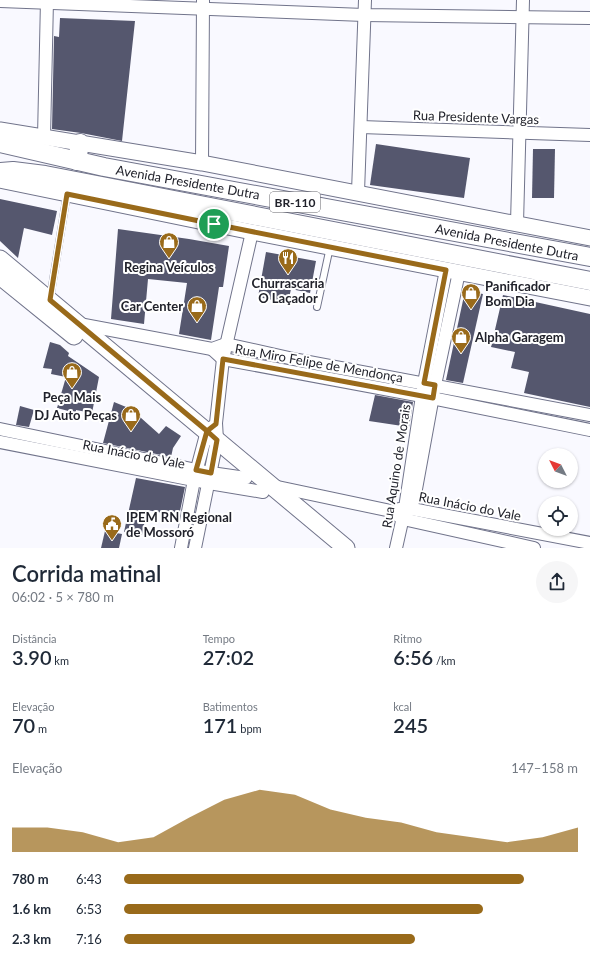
<!DOCTYPE html>
<html lang="pt">
<head>
<meta charset="utf-8">
<style>
	body { margin:0; font-family:Lato,sans-serif; background:#f6f6f7; color:#1f2937; height:100vh; display:flex; flex-direction:column; font-size:15px; white-space:nowrap }
	* { box-sizing:border-box; margin:0 }
	p { font-size:13px; color:#747a83 }
	.icon { flex:none; width:22px; height:22px; fill:none; stroke:currentColor; stroke-width:2; stroke-linecap:round; stroke-linejoin:round }
	.map { position:relative; height:548px; overflow:hidden }
	.drawer { display:flex; flex-direction:column; background:#fff; flex:1 }
	.drawer>* { flex:none }
	.needle { width:26px; rotate:312deg }
	.tools { position:absolute; left:538px; top:448px; display:grid; gap:8px }
	.tools a { display:grid; place-items:center; width:40px; height:40px; border-radius:50%; background:#fff; box-shadow:0 1px 3px #0004; font-size:20px }
	.pin { position:absolute; display:grid; place-items:center; width:34px; height:34px; color:#fff; margin:-17px; border:2px solid #fff; border-radius:50%; box-shadow:0 1px 4px #0007 }
	.round { display:grid; place-items:center; flex:none; width:42px; height:42px; border-radius:21px; background:#f6f6f7 }
	.headline { display:flex; align-items:center; justify-content:space-between; height:68px; padding:0 12px }
	h1 { font-size:22px; font-weight:600; line-height:30px }
	.metrics { display:grid; grid-template-columns:repeat(3,1fr); gap:6px; height:68px; padding:4px 12px }
	.metrics div { display:grid; align-content:center }
	.metrics b { font-size:20px; font-weight:600 }
	.metrics small { font-size:11px; font-weight:400 }
	.metrics p { font-size:11px }
	.chart { height:112px; padding:8px 12px }
	.chart p { display:flex; justify-content:space-between }
	.chart svg { width:100%; height:72px; margin-top:4px; fill:#996a1a; opacity:.7 }
	ul { padding:0 12px; list-style:none; font-size:13px }
	li { display:grid; grid-template-columns:64px 48px 1fr; align-items:center; height:30px }
	li i { height:10px; border-radius:5px; background:#996a1a }
	.map>svg:first-child { display:block }
	.building { fill:#55576e }
	.lines { fill:none; stroke-linecap:round; stroke-linejoin:round }
	.service-casing { stroke:#71748b; stroke-width:8 }
	.minor-casing { stroke:#71748b; stroke-width:14 }
	.tertiary-casing { stroke:#71748b; stroke-width:17 }
	.secondary-casing { stroke:#71748b; stroke-width:19 }
	.primary-casing { stroke:#71748b; stroke-width:20 }
	.service { stroke:#fff; stroke-width:6 }
	.minor { stroke:#fff; stroke-width:12 }
	.tertiary { stroke:#fff; stroke-width:15 }
	.secondary { stroke:#fff; stroke-width:17 }
	.primary { stroke:#fff; stroke-width:18 }
	.route-casing { stroke:#fff; stroke-width:8 }
	.route { stroke:#996a1a; stroke-width:5 }
	.labels { text-anchor:middle; dominant-baseline:central; stroke-width:4; stroke-linejoin:round; paint-order:stroke }
	.shield { fill:#fff; stroke:#64646b; stroke-width:1 }
	.shield-label { font-size:12px; font-weight:bold; fill:#21222b }
	.street-label { font-size:13px; fill:#21222b; stroke:#fff }
	.poi-label { font-size:13px; font-weight:bold; fill:#21222b; stroke:#fff }
</style>
</head>
<body>
<div class="map">
<svg width="590" height="548" viewBox="0 0 590 548">
	<rect width="100%" height="100%" fill="#f9f9ff"/>
	<!-- building -->
	<g class="building">
		<path d="M60,18l75,3 -13,120 -41,-8 -29,-4 2,-93 5,1z"/>
		<path d="M376,144l94,14 -6,40 -94,-13z"/>
		<path d="M533,149h22l-1,49h-22z"/>
		<path d="M0,199l57,12 -5,24 -28,-7 -6,30 -18,-17z"/>
		<path d="M118,229l71,10 40,7 -6,41h-4l-8,53 -32,-6 8,-51 -39,-4 -4,45 -33,-5z"/>
		<path d="M266,252l50,9 -6,32 -19,-4 -3,14 -30,-6z"/>
		<path d="M465,291l18,3 -20,89 -17,-3z"/>
		<path d="M503,295l87,19v93l-66,-14 5,-21 -18,-4 4,-16 -24,-5z"/>
		<path d="M50,342l10,3 9,8 -1,3 31,21 -7,36 -16,-3v3l-19,-5 9,-31 -15,-3 1,-5 -9,-1z"/>
		<path d="M375,395l38,7 -4,25 -40,-6z"/>
		<path d="M114,402l17,7 28,25 7,-8 15,10 -8,12 -2,9 -68,-14z"/>
		<path d="M20,406l14,4 -5,17 -13,-2z"/>
		<path d="M136,478l49,9 -6,29 -32,-6 -5,25 -18,-3z"/>
		<path d="M105,531l17,3 -3,14h-18z"/>
	</g>
	<g class="lines">
		<defs>
			<g id="service">
				<path d="M50,299l17,-105"/>
				<path d="M317,307l13,-60"/>
			</g>
			<g id="minor">
				<path d="M0,1l364,14 226,3"/>
				<path d="M361,127l229,8"/>
				<path d="M44,137l3,-137"/>
				<path d="M202,163l1,-162"/>
				<path d="M358,192l7,-192"/>
				<path d="M517,223l6,-223"/>
				<path d="M79,324l133,25 14,-5 72,16 292,55"/>
				<path d="M212,349l11,10 199,37 168,34"/>
				<path d="M0,429l211,44 35,5"/>
				<path d="M0,442l209,41 54,9"/>
				<path d="M273,486l118,25 12,8 131,29"/>
				<path d="M414,500l21,-115 24,-113"/>
				<path d="M399,509h13l178,34"/>
				<path d="M181,548l13,-68 13,-49 5,-4"/>
				<path d="M195,548l22,-108 -1,-17 7,-64 29,-127"/>
				<path d="M396,548l9,-40 19,-125 22,-113"/>
			</g>
			<g id="tertiary">
				<path d="M0,130l202,33 388,75"/>
				<path d="M0,180l252,52 338,66"/>
			</g>
			<g id="secondary">
				<path d="M0,259l346,289"/>
				<path d="M0,276l74,60"/>
			</g>
			<g id="primary">
				<path d="M0,143l104,24 486,90"/>
				<path d="M77,161l3,-18"/>
				<path d="M0,172l13,-1 32,4 545,106"/>
				<path d="M196,205l18,19"/>
			</g>
		</defs>
		<!-- service casing -->
		<use href="#service" class="service-casing"/>
		<!-- minor casing -->
		<use href="#minor" class="minor-casing"/>
		<!-- tertiary casing -->
		<use href="#tertiary" class="tertiary-casing"/>
		<!-- secondary casing -->
		<use href="#secondary" class="secondary-casing"/>
		<!-- primary casing -->
		<use href="#primary" class="primary-casing"/>
		<!-- service -->
		<use href="#service" class="service"/>
		<!-- minor -->
		<use href="#minor" class="minor"/>
		<!-- tertiary -->
		<use href="#tertiary" class="tertiary"/>
		<!-- secondary -->
		<use href="#secondary" class="secondary"/>
		<!-- primary -->
		<use href="#primary" class="primary"/>
	</g>
	<g class="lines">
		<defs>
			<path id="route" d="M214,224l-147,-30 -17,106 157,131 10,9 -6,33 -15,-3 11,-39 9,-7 7,-65 210,39 2,-13 -11,-2 22,-113 -232,-46"/>
		</defs>
		<!-- route casing -->
		<use href="#route" class="route-casing"/>
		<!-- route -->
		<use href="#route" class="route"/>
	</g>
	<!-- icons -->
	<defs>
		<symbol id="shop-pin" viewBox="-11 -11 22 30"><path d="M0 17L-7.5 6A9.5 9.5 0 1 1 7.5 6Z" fill="#996a1a" stroke="#fff"/><path d="M-5-2.5h2.3a2.7 3.5 0 0 1 5.4 0H5L5.5 6h-11ZM-1.5-2.5h3a1.5 2.3 0 0 0-3 0Z" fill="#fff"/></symbol>
		<symbol id="restaurant-pin" viewBox="-11 -11 22 30"><path d="M0 17L-7.5 6A9.5 9.5 0 1 1 7.5 6Z" fill="#996a1a" stroke="#fff"/><path d="M-5-6h1v4h1v-4h1v4h1v-4h1v5L-1.5 .5V6h-2V.5L-5-1ZM5-6V6H3V1.5H1.5Q1.5-4 5-6Z" fill="#fff"/></symbol>
		<symbol id="civic-pin" viewBox="-11 -11 22 30"><path d="M0 17L-7.5 6A9.5 9.5 0 1 1 7.5 6Z" fill="#996a1a" stroke="#fff"/><path d="M-.6-6.5H3V-4.5H.6V-3L4-1V1h2V6H-6V1h2V-1L-.6-3ZM-1.2 2.5V6h2.4V2.5Z" fill="#fff"/></symbol>
	</defs>
	<g fill-rule="evenodd">
		<use href="#shop-pin" x="158" y="231" width="22" height="30"/>
		<use href="#restaurant-pin" x="277" y="247" width="22" height="30"/>
		<use href="#shop-pin" x="460" y="282" width="22" height="30"/>
		<use href="#shop-pin" x="186" y="295" width="22" height="30"/>
		<use href="#shop-pin" x="450" y="326" width="22" height="30"/>
		<use href="#shop-pin" x="61" y="361" width="22" height="30"/>
		<use href="#shop-pin" x="120" y="404" width="22" height="30"/>
		<use href="#civic-pin" x="101" y="513" width="22" height="30"/>
	</g>
	<g class="labels">
		<!-- shield labels -->
		<rect class="shield" x="270" y="192" width="50" height="20" rx="3"/>
		<g class="shield-label">
			<text x="295" y="202">BR-110</text>
		</g>
		<!-- street labels -->
		<g class="street-label">
			<text transform="translate(476 117) rotate(2)">Rua Presidente Vargas</text>
			<text transform="translate(188 182) rotate(10)">Avenida Presidente Dutra</text>
			<text transform="translate(507 242) rotate(11)">Avenida Presidente Dutra</text>
			<text transform="translate(319 363) rotate(10)">Rua Miro Felipe de Mendonça</text>
			<text transform="translate(134 454) rotate(11)">Rua Inácio do Vale</text>
			<text transform="translate(396 466) rotate(-81)">Rua Aquino de Morais</text>
			<text transform="translate(470 506) rotate(11)">Rua Inácio do Vale</text>
		</g>
		<!-- poi labels -->
		<g class="poi-label">
			<text x="169" y="267">Regina Veículos</text>
			<text x="288" y="283">Churrascaria<tspan x="288" dy="15">O Laçador</tspan></text>
			<text x="485" y="286" text-anchor="start">Panificador<tspan x="485" dy="15">Bom Dia</tspan></text>
			<text x="183" y="306" text-anchor="end">Car Center</text>
			<text x="475" y="337" text-anchor="start">Alpha Garagem</text>
			<text x="72" y="397">Peça Mais</text>
			<text x="117" y="415" text-anchor="end">DJ Auto Peças</text>
			<text x="126" y="517" text-anchor="start">IPEM RN Regional<tspan x="126" dy="15">de Mossoró</tspan></text>
		</g>
	</g>
</svg>
<div class="tools">
<a><svg class="needle" viewBox="-14 -14 28 28"><path d="M0-13l5 13h-10z" fill="#e53935"/><path d="M0 13l5-13h-10z" fill="#747a83"/></svg></a>
<a><svg class="icon" aria-label="locate" viewBox="0 0 24 24"><circle cx="12" cy="12" r="6"/><path d="M12 2v4M12 18v4M2 12h4M18 12h4"/></svg></a>
</div>
<div class="pin" style="left:214px;top:224px;background:#1e9e55"><svg class="icon" aria-label="arrive" viewBox="0 0 24 24"><path d="M6 21V4h12l-3 4 3 4H6"/></svg></div>
</div>
<section class="drawer">
<div class="headline"><div><h1>Corrida matinal</h1><p>06:02 · 5 × 780 m</p></div><a class="round"><svg class="icon" aria-label="share" viewBox="0 0 24 24"><path d="M12 15V3M7 8l5-5 5 5M5 13v7h14v-7"/></svg></a></div>
<div class="metrics">
<div><p>Distância</p><b>3.90<small> km</small></b></div>
<div><p>Tempo</p><b>27:02</b></div>
<div><p>Ritmo</p><b>6:56<small> /km</small></b></div>
</div>
<div class="metrics">
<div><p>Elevação</p><b>70<small> m</small></b></div>
<div><p>Batimentos</p><b>171<small> bpm</small></b></div>
<div><p>kcal</p><b>245</b></div>
</div>
<div class="chart"><p><span>Elevação</span>147–158 m</p>
<svg viewBox="0 0 160 44" preserveAspectRatio="none"><path d="M0 44V29L10 29L20 32L30 38L40 35L50 23L60 12L70 6L80 9L90 18L100 23L110 26L120 32L130 35L140 38L150 35L160 29V44z"/></svg>
</div>
<ul>
<li><b>780 m</b>6:43<i style="width:88%"></i></li>
<li><b>1.6 km</b>6:53<i style="width:79%"></i></li>
<li><b>2.3 km</b>7:16<i style="width:64%"></i></li>
</ul>
</section>
</body>
</html>
